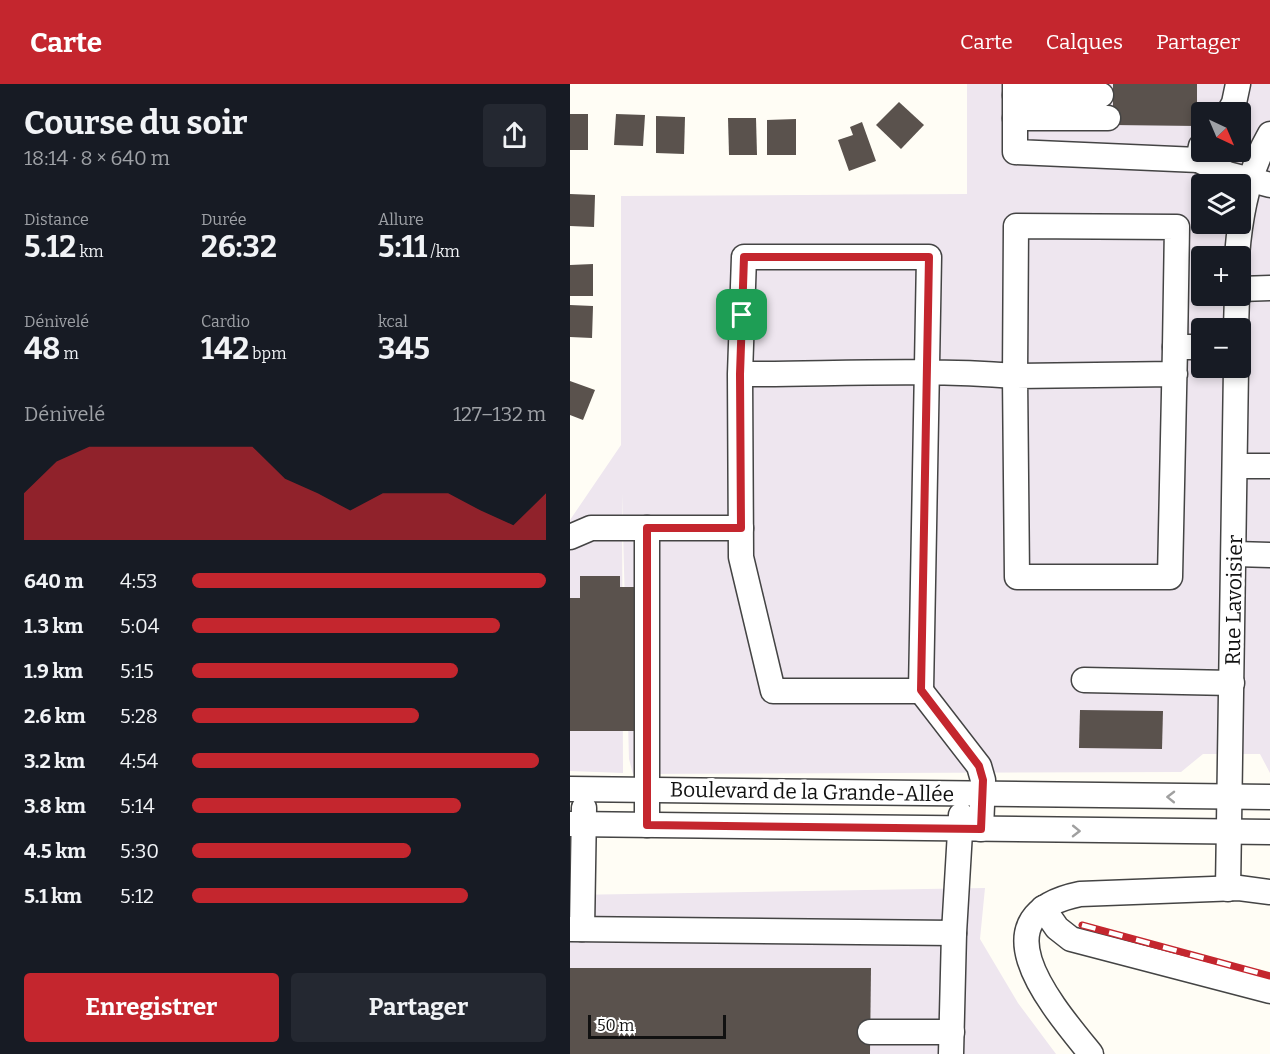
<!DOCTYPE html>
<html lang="fr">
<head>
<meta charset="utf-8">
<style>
	body { margin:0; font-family:Bitter,serif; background:#242831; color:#f1f3f6; height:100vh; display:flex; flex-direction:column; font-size:22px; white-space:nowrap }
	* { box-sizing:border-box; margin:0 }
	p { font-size:20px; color:#9ea1a6 }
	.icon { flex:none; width:33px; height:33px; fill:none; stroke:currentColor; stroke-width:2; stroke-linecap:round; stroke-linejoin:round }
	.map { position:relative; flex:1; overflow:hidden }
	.sheet { display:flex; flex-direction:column; background:#171b24; width:570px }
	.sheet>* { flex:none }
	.needle { width:39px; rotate:136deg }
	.fabs { position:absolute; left:621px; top:18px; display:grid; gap:12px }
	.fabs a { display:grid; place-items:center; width:60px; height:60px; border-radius:6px; background:#171b24; box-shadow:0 3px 9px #0003; font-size:30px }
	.scale { position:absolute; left:18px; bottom:15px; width:138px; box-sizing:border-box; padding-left:6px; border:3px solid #111; border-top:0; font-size:16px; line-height:21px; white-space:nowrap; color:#111; -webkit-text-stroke:4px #fff; paint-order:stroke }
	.pin { position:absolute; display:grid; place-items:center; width:51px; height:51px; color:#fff; margin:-26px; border-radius:12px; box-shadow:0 3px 9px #0006 }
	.round { display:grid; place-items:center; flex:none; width:63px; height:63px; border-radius:6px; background:#242831 }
	.overview { display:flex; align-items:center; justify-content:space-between; height:102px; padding:0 24px }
	h1 { font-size:33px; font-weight:700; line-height:45px }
	.figures { display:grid; grid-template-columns:repeat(3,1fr); gap:9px; height:102px; padding:6px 24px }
	.figures div { display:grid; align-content:center }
	.figures b { font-size:30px; font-weight:700 }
	.figures small { font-size:16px; font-weight:400 }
	.figures p { font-size:16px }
	.chart { height:168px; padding:12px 24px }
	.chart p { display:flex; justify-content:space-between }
	.chart svg { width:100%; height:108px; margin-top:6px; fill:#c4262e; opacity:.7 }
	.action { display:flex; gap:12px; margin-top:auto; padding:12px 24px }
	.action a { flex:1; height:69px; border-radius:6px; background:#c4262e; color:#fff; font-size:24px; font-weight:700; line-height:69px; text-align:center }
	.action a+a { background:#242831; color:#f1f3f6 }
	ul { padding:0 24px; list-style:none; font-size:20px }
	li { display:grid; grid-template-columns:96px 72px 1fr; align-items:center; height:45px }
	li i { height:15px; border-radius:8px; background:#c4262e }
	header { display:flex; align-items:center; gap:36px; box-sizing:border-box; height:84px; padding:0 30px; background:#c4262e; color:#fff }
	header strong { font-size:28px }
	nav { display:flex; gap:33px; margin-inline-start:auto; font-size:21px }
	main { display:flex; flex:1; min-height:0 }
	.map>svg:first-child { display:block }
	.industrial { fill:#eee6ef; fill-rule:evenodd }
	.building { fill:#5a524d }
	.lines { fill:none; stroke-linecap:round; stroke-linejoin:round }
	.minor-casing { stroke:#444; stroke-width:27 }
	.minor { stroke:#fff; stroke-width:24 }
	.rail-casing { stroke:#c4262e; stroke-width:7 }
	.rail { stroke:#fff; stroke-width:4.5; stroke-dasharray:14; stroke-linecap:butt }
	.oneway { stroke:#a0a0a0 }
	.route-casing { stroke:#fff; stroke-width:12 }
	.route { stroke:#c4262e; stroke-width:8 }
	.labels { text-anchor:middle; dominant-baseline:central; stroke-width:6; stroke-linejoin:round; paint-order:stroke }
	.street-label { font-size:21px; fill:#111; stroke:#fff }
</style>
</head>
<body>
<header>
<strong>Carte</strong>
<nav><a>Carte</a><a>Calques</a><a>Partager</a></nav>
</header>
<main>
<section class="sheet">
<div class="overview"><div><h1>Course du soir</h1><p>18:14 · 8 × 640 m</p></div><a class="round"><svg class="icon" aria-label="share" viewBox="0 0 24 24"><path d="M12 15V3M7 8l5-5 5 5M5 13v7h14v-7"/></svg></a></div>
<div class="figures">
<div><p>Distance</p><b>5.12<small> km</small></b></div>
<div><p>Durée</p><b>26:32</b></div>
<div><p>Allure</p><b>5:11<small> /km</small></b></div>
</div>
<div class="figures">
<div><p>Dénivelé</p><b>48<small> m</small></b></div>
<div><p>Cardio</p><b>142<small> bpm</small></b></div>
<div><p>kcal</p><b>345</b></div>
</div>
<div class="chart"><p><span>Dénivelé</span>127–132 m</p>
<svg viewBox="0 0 160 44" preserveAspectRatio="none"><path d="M0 44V25L10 12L20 6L30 6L40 6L50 6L60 6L70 6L80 19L90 25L100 32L110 25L120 25L130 25L140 32L150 38L160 25V44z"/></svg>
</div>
<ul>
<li><b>640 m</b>4:53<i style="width:100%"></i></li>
<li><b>1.3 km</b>5:04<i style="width:87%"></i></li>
<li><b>1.9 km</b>5:15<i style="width:75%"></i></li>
<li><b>2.6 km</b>5:28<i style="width:64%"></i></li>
<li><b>3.2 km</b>4:54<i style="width:98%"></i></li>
<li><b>3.8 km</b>5:14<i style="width:76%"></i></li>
<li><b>4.5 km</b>5:30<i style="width:62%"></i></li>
<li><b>5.1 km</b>5:12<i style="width:78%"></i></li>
</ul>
<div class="action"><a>Enregistrer</a><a>Partager</a></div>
</section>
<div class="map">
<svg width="700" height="970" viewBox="0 0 700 970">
	<rect width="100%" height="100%" fill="#fffdf5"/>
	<!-- industrial -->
	<g class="industrial">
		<path d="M397,0h303v689l-10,-19h-57l-22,18 -548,2 -4,-15 -7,-266 1,280 -53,-2v-251l51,-75v-249l346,-2zM632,28h38v40h-38zM632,100h38v40h-38zM632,172h38v40h-38zM632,244h38v40h-38z"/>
		<path d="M415,804l-5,51 38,64 38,51h-486v-159z"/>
	</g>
	<!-- building -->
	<g class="building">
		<path d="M543,0h84v42l-84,-1z"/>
		<path d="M329,18l25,23 -23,24 -25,-24z"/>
		<rect x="0" y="30" width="18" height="36"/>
		<path d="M46,30l29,1 -2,31 -29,-1z"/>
		<path d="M86,32l29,1 -1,37 -28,-1z"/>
		<path d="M158,34h28l1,37h-28z"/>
		<path d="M226,35v36h-29v-35z"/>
		<path d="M292,38l14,39 -27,10 -11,-31 15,-5 -3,-8z"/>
		<path d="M0,110l25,1 -1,32 -24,-1z"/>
		<path d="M23,180v32h-23v-31z"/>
		<path d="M0,221l23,1 -1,32 -22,-1z"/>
		<path d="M0,297l25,9 -12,30 -13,-5z"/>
		<path d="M10,492h40v11h22v144h-72v-133h10z"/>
		<path d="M510,626l83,1 -1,38 -83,-1z"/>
		<path d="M0,884h301l-1,86h-300z"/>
	</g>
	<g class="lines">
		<defs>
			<g id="minor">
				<path d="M445,0v68l183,8"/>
				<path d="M445,11h86"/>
				<path d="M659,28l5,-9 4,-19"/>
				<path d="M445,34h93"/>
				<path d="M631,62l-3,14 30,14 42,11"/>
				<path d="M667,172c3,-41 12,-86 33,-122"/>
				<path d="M670,205l30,-1"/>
				<path d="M666,244l1,-32"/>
				<path d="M170,290l4,-117h185l-8,434h-148l-32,-134 -1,-183c92,0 184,-5 275,2l1,-150 161,1 -2,120"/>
				<path d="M605,290l-160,2 2,201h153l5,-230h27"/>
				<path d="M665,382h35"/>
				<path d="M0,453l21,-9h150"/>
				<path d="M665,470l35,1"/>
				<path d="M514,596l148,3"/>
				<path d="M351,607l58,75 4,14 -2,49"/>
				<path d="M0,705l700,8"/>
				<path d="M0,740l700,8"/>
				<path d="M77,741v-297"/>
				<path d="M658,805l8,-521"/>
				<path d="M473,824l14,20 14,11 199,52"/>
				<path d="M0,845l384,4 7,-118"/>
				<path d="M12,845l2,-121"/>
				<path d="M300,948h82"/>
				<path d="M381,970l3,-121"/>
				<path d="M521,970c-38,-47 -118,-138 -11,-160l159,-6 31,4"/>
			</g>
		</defs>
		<!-- minor casing -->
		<use href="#minor" class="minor-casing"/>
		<!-- minor -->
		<use href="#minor" class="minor"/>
		<defs>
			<path id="rail" d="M512,841l188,51"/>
		</defs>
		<!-- rail casing -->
		<use href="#rail" class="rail-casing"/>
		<!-- rail -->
		<use href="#rail" class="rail"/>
	</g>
	<!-- one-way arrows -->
	<defs><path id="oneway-chevron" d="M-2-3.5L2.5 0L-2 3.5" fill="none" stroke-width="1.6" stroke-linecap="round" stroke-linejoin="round" transform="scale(1.5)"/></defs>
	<g class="oneway">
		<use href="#oneway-chevron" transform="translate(601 713) rotate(-179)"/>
		<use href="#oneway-chevron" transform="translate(506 747) rotate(1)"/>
	</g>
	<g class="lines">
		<defs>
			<path id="route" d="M174,173h185l-8,433 58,76 4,14 -2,49 -334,-4v-297h94l-1,-154z"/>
		</defs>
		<!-- route casing -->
		<use href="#route" class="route-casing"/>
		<!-- route -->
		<use href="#route" class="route"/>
	</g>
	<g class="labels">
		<!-- street labels -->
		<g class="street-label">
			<text transform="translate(664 516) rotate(-89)">Rue Lavoisier</text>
			<text transform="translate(242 708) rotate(1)">Boulevard de la Grande-Allée</text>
		</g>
	</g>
</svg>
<div class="fabs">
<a><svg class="needle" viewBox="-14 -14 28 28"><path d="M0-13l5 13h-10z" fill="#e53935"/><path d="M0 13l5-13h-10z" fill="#9ea1a6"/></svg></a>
<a><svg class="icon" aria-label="layers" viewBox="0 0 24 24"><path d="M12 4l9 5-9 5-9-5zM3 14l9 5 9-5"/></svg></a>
<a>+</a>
<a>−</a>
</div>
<div class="scale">50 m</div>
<div class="pin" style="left:172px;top:231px;background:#1e9e55"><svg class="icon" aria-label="arrive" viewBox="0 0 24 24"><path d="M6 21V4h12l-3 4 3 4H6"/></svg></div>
</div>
</main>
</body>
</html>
